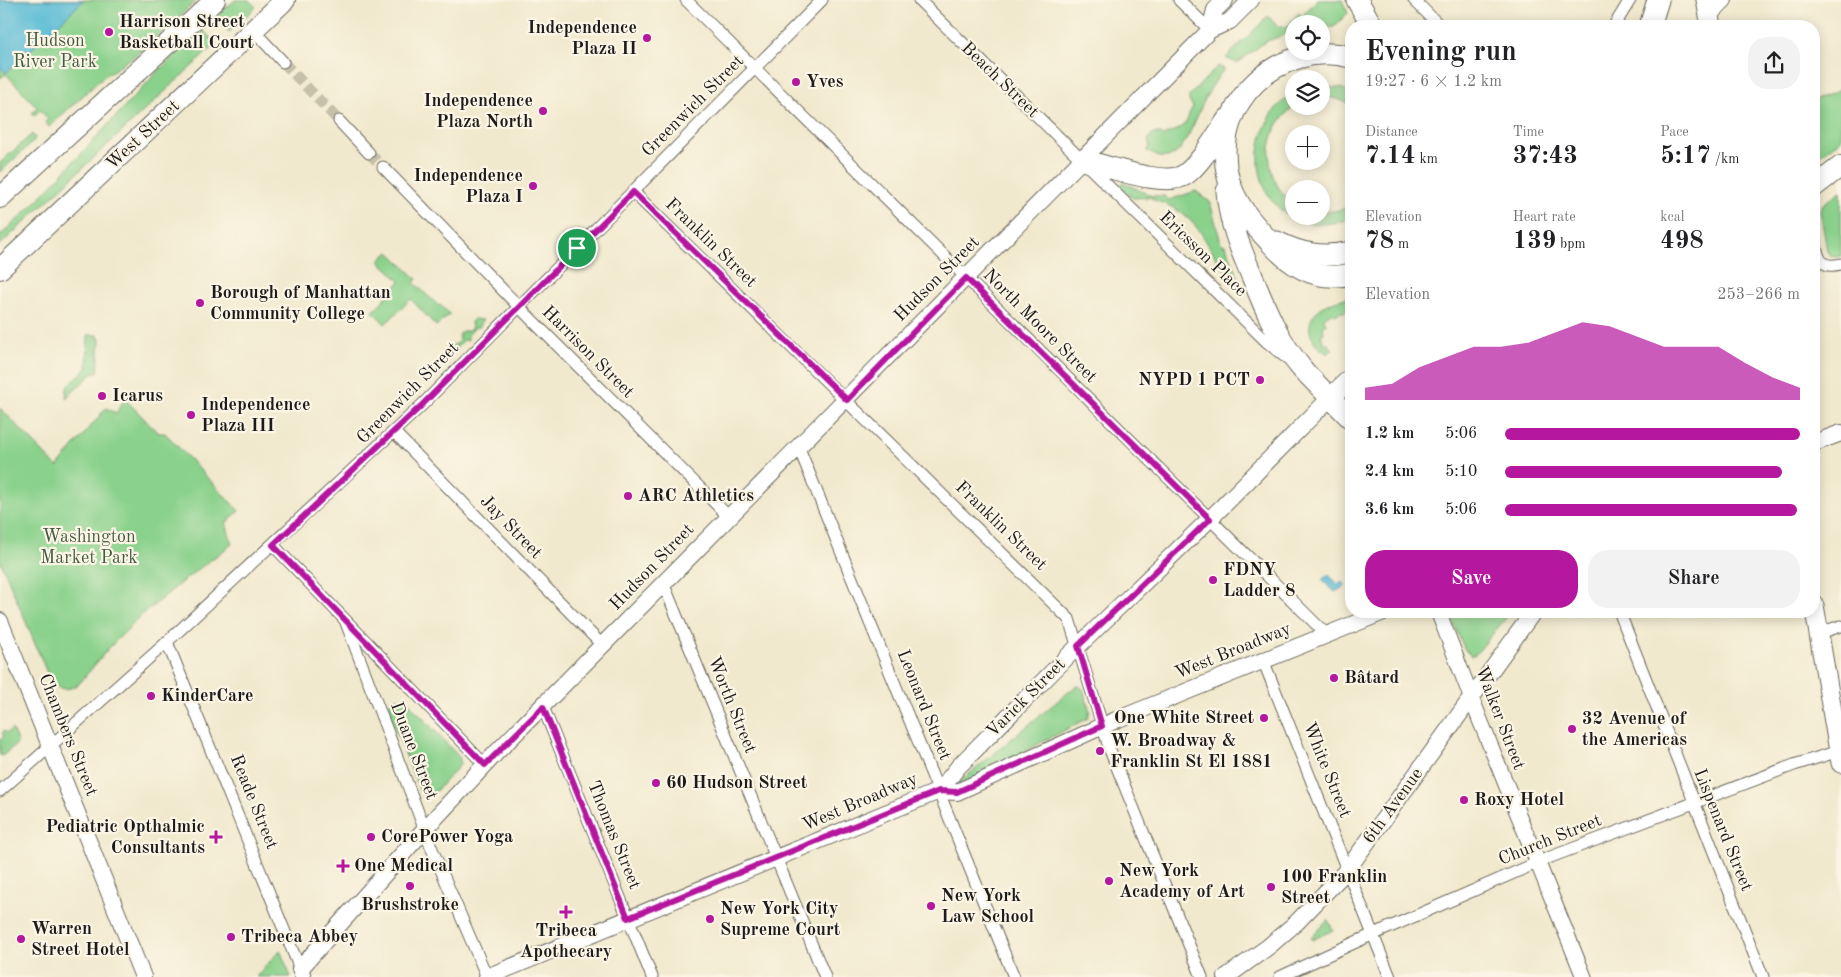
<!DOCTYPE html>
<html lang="en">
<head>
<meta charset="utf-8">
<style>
	body { margin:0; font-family:"Old Standard TT",serif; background:#f2f2f2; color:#202124; height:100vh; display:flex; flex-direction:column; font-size:19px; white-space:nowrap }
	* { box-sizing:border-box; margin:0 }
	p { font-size:16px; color:#757577 }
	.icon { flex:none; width:28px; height:28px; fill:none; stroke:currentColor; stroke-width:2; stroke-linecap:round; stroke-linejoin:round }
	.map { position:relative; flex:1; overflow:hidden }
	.side { position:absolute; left:1345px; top:20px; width:475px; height:598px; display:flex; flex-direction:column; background:#fff; border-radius:20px; box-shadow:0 2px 12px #0003 }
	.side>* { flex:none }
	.fabs { position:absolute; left:1285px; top:15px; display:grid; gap:10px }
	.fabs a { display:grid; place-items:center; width:45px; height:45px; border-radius:50%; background:#fff; box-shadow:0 2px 12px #0003; font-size:25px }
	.pin { position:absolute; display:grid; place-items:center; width:42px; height:42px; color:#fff; margin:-21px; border:2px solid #fff; border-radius:50%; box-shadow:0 1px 5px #0007 }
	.round { display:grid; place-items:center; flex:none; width:52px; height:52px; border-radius:20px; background:#f2f2f2 }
	.head { display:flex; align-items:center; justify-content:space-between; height:85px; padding:0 20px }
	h1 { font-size:28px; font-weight:700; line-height:38px }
	.metrics { display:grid; grid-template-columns:repeat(3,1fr); gap:8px; height:85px; padding:5px 20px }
	.metrics div { display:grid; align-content:center }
	.metrics b { font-size:25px; font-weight:700 }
	.metrics small { font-size:14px; font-weight:400 }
	.metrics p { font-size:14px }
	.chart { height:140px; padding:10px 20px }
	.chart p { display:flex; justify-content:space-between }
	.chart svg { width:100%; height:90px; margin-top:5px; fill:#b5179e; opacity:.7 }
	.action { display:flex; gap:10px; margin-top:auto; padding:10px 20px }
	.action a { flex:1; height:58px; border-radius:20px; background:#b5179e; color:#fff; font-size:20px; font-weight:700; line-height:58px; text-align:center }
	.action a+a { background:#f2f2f2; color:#202124 }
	ul { padding:0 20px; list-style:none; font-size:16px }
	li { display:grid; grid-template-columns:80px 60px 1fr; align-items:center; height:38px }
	li i { height:12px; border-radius:6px; background:#b5179e }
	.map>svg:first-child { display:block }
	.green { fill:#8ad18c; stroke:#537654 }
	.water { fill:#58bbd6; stroke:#3a6c79 }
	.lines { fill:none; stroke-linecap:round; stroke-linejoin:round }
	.minor-tunnel { stroke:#c6c0aa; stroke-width:11; stroke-dasharray:11 5.5; stroke-linecap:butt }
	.minor-casing { stroke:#67645a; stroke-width:13 }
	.tertiary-casing { stroke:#67645a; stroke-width:17 }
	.secondary-casing { stroke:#67645a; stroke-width:18 }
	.primary-casing { stroke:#67645a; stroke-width:21 }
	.trunk-casing { stroke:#67645a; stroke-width:22 }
	.motorway-casing { stroke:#67645a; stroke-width:23 }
	.minor { stroke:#fff; stroke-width:11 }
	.tertiary { stroke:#fff; stroke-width:15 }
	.secondary { stroke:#fff; stroke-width:16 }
	.primary { stroke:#fff; stroke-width:19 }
	.trunk { stroke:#fff; stroke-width:20 }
	.motorway { stroke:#fff; stroke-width:21 }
	.route-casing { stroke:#fff; stroke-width:10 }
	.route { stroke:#b5179e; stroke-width:6 }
	.poi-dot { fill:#b5179e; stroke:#fcf5e5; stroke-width:2 }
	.labels { text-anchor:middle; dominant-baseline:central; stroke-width:4.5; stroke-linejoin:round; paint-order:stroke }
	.poi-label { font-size:18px; font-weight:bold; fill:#1c1c1c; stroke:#fcf5e5; text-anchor:start }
	.park-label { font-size:18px; fill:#425b43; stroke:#fcf5e5 }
	.street-label { font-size:18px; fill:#1c1c1c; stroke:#fcf5e5 }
</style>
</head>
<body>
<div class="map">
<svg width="1841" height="977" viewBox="0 0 1841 977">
	<rect width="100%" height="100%" fill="#fcf5e5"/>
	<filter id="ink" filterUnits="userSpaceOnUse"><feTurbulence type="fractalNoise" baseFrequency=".02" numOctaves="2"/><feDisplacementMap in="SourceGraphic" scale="10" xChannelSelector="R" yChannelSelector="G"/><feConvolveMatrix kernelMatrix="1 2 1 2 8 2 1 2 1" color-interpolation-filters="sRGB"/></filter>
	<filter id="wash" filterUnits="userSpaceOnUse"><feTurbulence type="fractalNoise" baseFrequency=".0096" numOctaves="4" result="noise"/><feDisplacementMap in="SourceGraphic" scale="20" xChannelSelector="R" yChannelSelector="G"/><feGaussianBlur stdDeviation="1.12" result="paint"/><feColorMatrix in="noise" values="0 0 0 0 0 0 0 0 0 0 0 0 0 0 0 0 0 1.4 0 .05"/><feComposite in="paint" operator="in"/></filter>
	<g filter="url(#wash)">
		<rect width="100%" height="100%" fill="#f1e9cd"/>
		<!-- green -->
		<g class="green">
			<path d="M0,0h197l-53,49 -42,29 -53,49 -4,-5 3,-3 -8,-9 -6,6 -2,-3 5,-6 -31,-33 -6,4z"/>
			<path d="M235,0h14l7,7 -27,25 -13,-15z"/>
			<path d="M1317,0h25l6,13 -14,14h-13v-3h-27v7l-29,11 -28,21 -11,-5 42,-42 11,12 3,-3 3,3 14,-15 3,3z"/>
			<path d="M202,31l3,1 11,12 -216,201v-9l36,-34 124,-133z"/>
			<path d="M1218,66l6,3c-6,8 -12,17 -17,26 -7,13 -21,52 -32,59 -10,6 -20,3 -29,-4l4,-4 -2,-5 4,-7 6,-1 6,3c5,-5 13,-4 19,-10 6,-5 5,-13 10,-19l-4,-6v-5z"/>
			<path d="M1321,87l20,1 10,5v11l-17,-6 -13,-1z"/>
			<path d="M1841,90v50l-27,19v-59z"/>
			<path d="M1294,92c0,4 1,9 0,12 -2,5 -14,15 -17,22 -14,26 -8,60 17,78v12h27v-4l19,-2 11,-4v12c-8,4 -17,5 -26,6 -73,3 -89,-93 -31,-132z"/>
			<path d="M32,134l3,4 -2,4 -33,30v-9z"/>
			<path d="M1123,182l24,12 5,2h12l5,4 27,-9 14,11 11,41 5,3 12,30 -3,2c-15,-7 -26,-35 -37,-49 -8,-10 -19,-19 -30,-24 -6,-3 -13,-3 -18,-8l-17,1 -13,-12z"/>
			<path d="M1841,191v65c-6,2 -11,1 -14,-5l-7,-41 3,-6z"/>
			<path d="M389,252l28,27 -3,4 25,23 1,-1 10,9 -14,12 -25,-27 -26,25 -12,-12 27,-31 -21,-20z"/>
			<path d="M1351,297v11l-4,1v3h-6l-6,3 -3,-3 -9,7 3,4 -3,5 1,5 -3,2 3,8h3l6,6 -5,5c-21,-12 -26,-35 -4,-48 8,-5 18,-7 27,-9z"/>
			<path d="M474,319l9,1 -3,3v4h-4l-8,8v5h-4l-8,8v4h-4l-4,4 -1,-8 3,-3h5l4,-4v-6l3,-4h6l4,-3 -1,-6z"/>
			<path d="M88,335h10v3h2l-2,34h-4l-28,26 1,-11 20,-19z"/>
			<path d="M125,399l33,34h7l74,78 -13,12 6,21 -44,33 -45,37 -35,35 -30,36c-11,6 -21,5 -28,-5l-50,-120v-152l57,59 49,-59 10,5z"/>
			<path d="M1448,611h64l-37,44 -4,1 -6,-6z"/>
			<path d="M1077,685l6,4 7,22 -2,7 -129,68 -2,-2z"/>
			<path d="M398,698l9,3 53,57v7l-28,30 -8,1 -4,-4 -31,-80v-8l5,-5z"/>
			<path d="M12,729l6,14 -16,13 -2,-1v-15l4,-4 -2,-3 2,-2 3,2z"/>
			<path d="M1328,920l5,10 -21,10 -1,-2z"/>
			<path d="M280,950l11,27h-35z"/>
		</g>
		<!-- water -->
		<g class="water">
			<path d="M0,0h84l-78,73 -6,-6z"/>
			<path d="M1328,574l10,10 4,-3 4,5 -11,6 -13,-12z"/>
		</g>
	</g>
	<g filter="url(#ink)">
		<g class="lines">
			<!-- minor-tunnel -->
			<g class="minor-tunnel">
				<path d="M283,62l56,59"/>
				<path d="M369,153l14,14"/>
			</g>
			<defs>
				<g id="minor">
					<path d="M686,0l641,635"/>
					<path d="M919,0l348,342 17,14"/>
					<path d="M1179,0l31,30"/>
					<path d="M1414,0l26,26"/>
					<path d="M1614,26l16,-26"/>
					<path d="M253,30l30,32"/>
					<path d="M339,121l30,32"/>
					<path d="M383,167l147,151 199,199"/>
					<path d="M633,192l436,427 41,131 92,227"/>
					<path d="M1814,237c4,18 4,33 27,27"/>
					<path d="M394,432l209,214"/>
					<path d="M799,448l215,529"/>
					<path d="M273,545l212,220"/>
					<path d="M664,585l161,392"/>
					<path d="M1619,611l144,366"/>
					<path d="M345,620l87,229 55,128"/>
					<path d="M1819,633l22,-7"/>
					<path d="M167,642l133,327"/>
					<path d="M1263,660l127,317"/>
					<path d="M543,707l109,270"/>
					<path d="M0,791l167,-149 254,-236 401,-406"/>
					<path d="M1280,977l78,-36 190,-83 246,-93 45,-14"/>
				</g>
				<path id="tertiary" d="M1438,611l42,109 104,257"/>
				<g id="secondary">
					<path d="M1709,15l15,-15"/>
					<path d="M1210,30l5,-20 10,-10"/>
					<path d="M1814,443l27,-10"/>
					<path d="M0,621l143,356"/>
					<path d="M939,791l20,-25 107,-108 156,-151 108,-109"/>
					<path d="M303,977l-3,-8 13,-15 111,-124 71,-76 715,-724 20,-9 21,-21"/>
					<path d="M487,977l452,-186 18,1 159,-72 270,-109"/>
					<path d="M1226,977l42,-30 29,-25 50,-52 187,-259"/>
				</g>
				<g id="primary">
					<path d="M1706,0l5,26"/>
					<path d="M1330,398l21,-20"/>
					<path d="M1814,605l27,158"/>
				</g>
				<g id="trunk">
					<path d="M1814,187l27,-21"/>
					<path d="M0,198l215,-198"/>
					<path d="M0,269l285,-269"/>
					<path d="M1303,370l48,49"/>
				</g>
				<g id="motorway">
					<path d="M1357,0l15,26"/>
					<path d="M1650,26l8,-26"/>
					<path d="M1351,57c-72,-18 -141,45 -123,120 6,26 25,47 43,66 22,25 47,39 80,31"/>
					<path d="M1082,160c23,5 85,29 104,14 16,-12 30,-38 42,-55"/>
					<path d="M1227,191c2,30 13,57 25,85 13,33 27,66 51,94"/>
					<path d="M1277,242c25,13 48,16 74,10"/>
				</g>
			</defs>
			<!-- minor casing -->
			<use href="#minor" class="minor-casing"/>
			<!-- tertiary casing -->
			<use href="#tertiary" class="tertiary-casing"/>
			<!-- secondary casing -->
			<use href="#secondary" class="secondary-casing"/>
			<!-- primary casing -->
			<use href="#primary" class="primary-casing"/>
			<!-- trunk casing -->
			<use href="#trunk" class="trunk-casing"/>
			<!-- motorway casing -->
			<use href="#motorway" class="motorway-casing"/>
			<!-- minor -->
			<use href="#minor" class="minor"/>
			<!-- tertiary -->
			<use href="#tertiary" class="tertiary"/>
			<!-- secondary -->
			<use href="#secondary" class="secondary"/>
			<!-- primary -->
			<use href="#primary" class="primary"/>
			<!-- trunk -->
			<use href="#trunk" class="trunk"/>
			<!-- motorway -->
			<use href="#motorway" class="motorway"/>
		</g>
	</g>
	<g class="lines" filter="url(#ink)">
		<defs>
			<path id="route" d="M633,192l214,208 119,-122 244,241 -132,127 24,80 -145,66 -18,-1 -311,127 -85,-211 -58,58 -212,-220 148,-139z"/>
		</defs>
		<!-- route casing -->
		<use href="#route" class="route-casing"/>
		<!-- route -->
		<use href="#route" class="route"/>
	</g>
	<!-- markers -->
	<g class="poi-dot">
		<circle cx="109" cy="32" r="5"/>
		<circle cx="647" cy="38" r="5"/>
		<circle cx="796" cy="82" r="5"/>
		<circle cx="543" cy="111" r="5"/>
		<circle cx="533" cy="186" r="5"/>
		<circle cx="200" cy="303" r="5"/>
		<circle cx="1260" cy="380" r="5"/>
		<circle cx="102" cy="396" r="5"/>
		<circle cx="191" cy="415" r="5"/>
		<circle cx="628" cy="496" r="5"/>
		<circle cx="1213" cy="580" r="5"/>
		<circle cx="1334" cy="678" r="5"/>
		<circle cx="151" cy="696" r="5"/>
		<circle cx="1264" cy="718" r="5"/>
		<circle cx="1572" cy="729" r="5"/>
		<circle cx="1100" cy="751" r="5"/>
		<circle cx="656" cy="783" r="5"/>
		<circle cx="1464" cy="800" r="5"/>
		<path d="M213.5 829.5h5v5h5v5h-5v5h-5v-5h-5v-5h5z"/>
		<circle cx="371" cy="837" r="5"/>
		<path d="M340.5 858.5h5v5h5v5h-5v5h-5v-5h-5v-5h5z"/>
		<circle cx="1109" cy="881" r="5"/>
		<circle cx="410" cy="886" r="5"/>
		<circle cx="1271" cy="887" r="5"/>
		<circle cx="931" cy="906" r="5"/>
		<path d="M563.5 904.5h5v5h5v5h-5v5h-5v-5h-5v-5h5z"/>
		<circle cx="710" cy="919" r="5"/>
		<circle cx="231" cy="937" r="5"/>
		<circle cx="21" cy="939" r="5"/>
	</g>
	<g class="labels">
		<!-- poi labels -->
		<g class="poi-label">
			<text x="119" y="22">Harrison Street<tspan x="119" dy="21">Basketball Court</tspan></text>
			<text x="637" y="28" text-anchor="end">Independence<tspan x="637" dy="21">Plaza II</tspan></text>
			<text x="806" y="82">Yves</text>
			<text x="533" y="101" text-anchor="end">Independence<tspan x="533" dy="21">Plaza North</tspan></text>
			<text x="523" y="176" text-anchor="end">Independence<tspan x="523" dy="21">Plaza I</tspan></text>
			<text x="210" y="293">Borough of Manhattan<tspan x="210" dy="21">Community College</tspan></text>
			<text x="1250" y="380" text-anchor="end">NYPD 1 PCT</text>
			<text x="112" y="396">Icarus</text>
			<text x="201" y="405">Independence<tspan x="201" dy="21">Plaza III</tspan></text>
			<text x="638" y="496">ARC Athletics</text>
			<text x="1223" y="570">FDNY<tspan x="1223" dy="21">Ladder 8</tspan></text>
			<text x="1344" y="678">Bâtard</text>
			<text x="161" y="696">KinderCare</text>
			<text x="1254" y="718" text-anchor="end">One White Street</text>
			<text x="1582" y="719">32 Avenue of<tspan x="1582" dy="21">the Americas</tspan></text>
			<text x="1110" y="741">W. Broadway &amp;<tspan x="1110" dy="21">Franklin St El 1881</tspan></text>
			<text x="666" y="783">60 Hudson Street</text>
			<text x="1474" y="800">Roxy Hotel</text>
			<text x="205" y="827" text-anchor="end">Pediatric Opthalmic<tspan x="205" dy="21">Consultants</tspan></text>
			<text x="381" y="837">CorePower Yoga</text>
			<text x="354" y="866">One Medical</text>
			<text x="1119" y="871">New York<tspan x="1119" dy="21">Academy of Art</tspan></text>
			<text x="1281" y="877">100 Franklin<tspan x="1281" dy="21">Street</tspan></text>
			<text x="941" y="896">New York<tspan x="941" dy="21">Law School</tspan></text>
			<text x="410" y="905" text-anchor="middle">Brushstroke</text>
			<text x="720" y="909">New York City<tspan x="720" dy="21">Supreme Court</tspan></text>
			<text x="31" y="929">Warren<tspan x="31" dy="21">Street Hotel</tspan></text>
			<text x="566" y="931" text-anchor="middle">Tribeca<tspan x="566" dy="21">Apothecary</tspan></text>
			<text x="241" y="937">Tribeca Abbey</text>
		</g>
		<!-- park labels -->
		<g class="park-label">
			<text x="55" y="41">Hudson<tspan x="55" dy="21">River Park</tspan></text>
			<text x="89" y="537">Washington<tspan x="89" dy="21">Market Park</tspan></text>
		</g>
		<!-- street labels -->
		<g class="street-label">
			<text transform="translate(1000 80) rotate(44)">Beach Street</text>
			<text transform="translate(693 106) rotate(-45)">Greenwich Street</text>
			<text transform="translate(143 135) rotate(-43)">West Street</text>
			<text transform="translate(711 243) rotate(44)">Franklin Street</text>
			<text transform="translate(1203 254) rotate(44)">Ericsson Place</text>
			<text transform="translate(937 279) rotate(-45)">Hudson Street</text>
			<text transform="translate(1040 326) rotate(45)">North Moore Street</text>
			<text transform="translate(588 352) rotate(45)">Harrison Street</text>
			<text transform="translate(408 393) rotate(-45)">Greenwich Street</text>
			<text transform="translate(1001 526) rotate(44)">Franklin Street</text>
			<text transform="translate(511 527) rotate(46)">Jay Street</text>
			<text transform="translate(652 567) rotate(-46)">Hudson Street</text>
			<text transform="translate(1233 651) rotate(-22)">West Broadway</text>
			<text transform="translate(1026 698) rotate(-45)">Varick Street</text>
			<text transform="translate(732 705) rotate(68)">Worth Street</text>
			<text transform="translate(924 705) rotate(68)">Leonard Street</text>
			<text transform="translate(1500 718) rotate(69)">Walker Street</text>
			<text transform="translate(68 735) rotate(68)">Chambers Street</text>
			<text transform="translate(414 751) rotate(69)">Duane Street</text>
			<text transform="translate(1327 770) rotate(68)">White Street</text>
			<text transform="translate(254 802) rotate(68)">Reade Street</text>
			<text transform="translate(860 802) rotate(-23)">West Broadway</text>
			<text transform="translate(1393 806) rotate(-54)">6th Avenue</text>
			<text transform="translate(1723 830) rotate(68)">Lispenard Street</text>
			<text transform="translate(614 835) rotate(68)">Thomas Street</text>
			<text transform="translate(1550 840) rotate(-22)">Church Street</text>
		</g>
	</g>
</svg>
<div class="fabs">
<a><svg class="icon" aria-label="locate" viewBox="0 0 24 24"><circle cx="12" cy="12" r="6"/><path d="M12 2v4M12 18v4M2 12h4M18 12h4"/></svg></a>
<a><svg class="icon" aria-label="layers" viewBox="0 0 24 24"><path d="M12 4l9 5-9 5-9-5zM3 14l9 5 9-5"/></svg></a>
<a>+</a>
<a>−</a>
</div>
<div class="pin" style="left:577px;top:248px;background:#1e9e55"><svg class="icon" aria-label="arrive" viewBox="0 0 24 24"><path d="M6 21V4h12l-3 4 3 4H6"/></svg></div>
<section class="side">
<div class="head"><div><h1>Evening run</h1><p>19:27 · 6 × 1.2 km</p></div><a class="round"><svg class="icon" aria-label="share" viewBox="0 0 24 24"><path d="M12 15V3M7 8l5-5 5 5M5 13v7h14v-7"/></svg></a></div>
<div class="metrics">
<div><p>Distance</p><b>7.14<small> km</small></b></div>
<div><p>Time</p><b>37:43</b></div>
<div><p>Pace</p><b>5:17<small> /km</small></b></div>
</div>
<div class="metrics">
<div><p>Elevation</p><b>78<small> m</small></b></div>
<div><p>Heart rate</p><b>139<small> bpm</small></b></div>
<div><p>kcal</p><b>498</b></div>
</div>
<div class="chart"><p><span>Elevation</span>253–266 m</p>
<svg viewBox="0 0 160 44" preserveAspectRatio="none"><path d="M0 44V38L10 36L20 28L30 23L40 18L50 18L60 16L70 11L80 6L90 8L100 13L110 18L120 18L130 18L140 26L150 33L160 38V44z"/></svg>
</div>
<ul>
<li><b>1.2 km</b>5:06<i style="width:100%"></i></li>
<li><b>2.4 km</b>5:10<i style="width:94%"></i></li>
<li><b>3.6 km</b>5:06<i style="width:99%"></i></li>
</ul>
<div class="action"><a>Save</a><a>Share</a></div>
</section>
</div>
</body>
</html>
